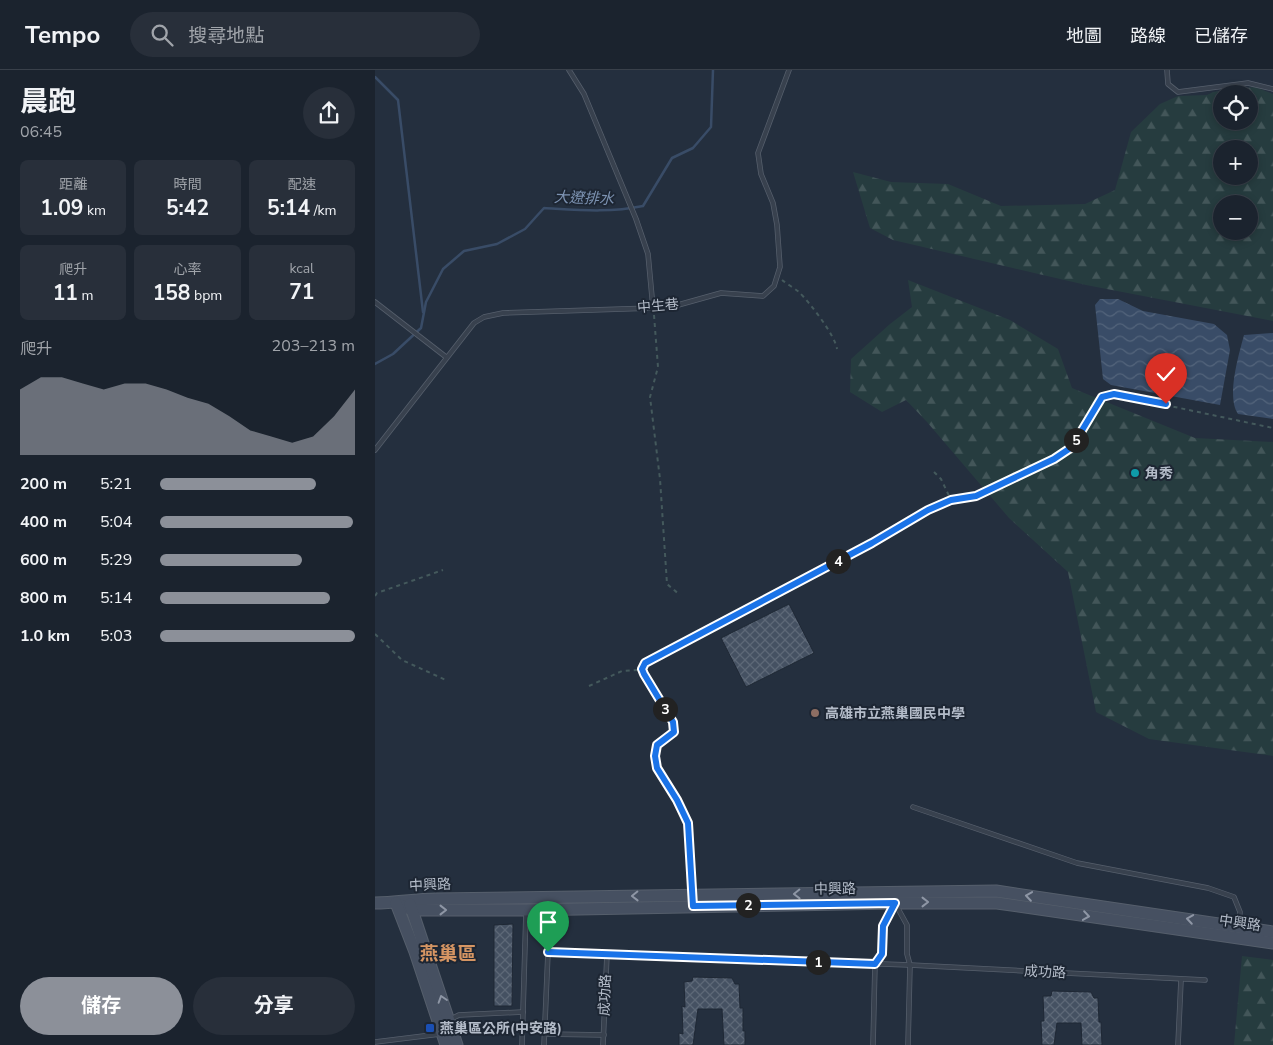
<!DOCTYPE html>
<html lang="zh-TW">
<head>
<meta charset="utf-8">
<style>
	body { margin:0; font-family:"Nunito Sans","Noto Sans TC",sans-serif; background:#282f3a; color:#f1f3f6; height:100vh; display:flex; flex-direction:column; font-size:19px; white-space:nowrap }
	* { box-sizing:border-box; margin:0 }
	p { font-size:16px; color:#a0a4aa }
	.icon { flex:none; width:28px; height:28px; fill:none; stroke:currentColor; stroke-width:2; stroke-linecap:round; stroke-linejoin:round }
	.map { position:relative; flex:1; overflow:hidden }
	.details { display:flex; flex-direction:column; background:#1b232e; width:375px }
	.details>* { flex:none }
	.tools { position:absolute; left:838px; top:15px; display:grid; gap:10px }
	.tools a { display:grid; place-items:center; width:45px; height:45px; border-radius:50%; background:#1b232e; box-shadow:0 2px 8px #0003,0 0 0 1px #39404a; font-size:25px }
	.pin { position:absolute; display:grid; place-items:center; width:42px; height:42px; color:#fff; margin:-51px -21px; border-radius:50% 50% 50% 0; rotate:-45deg; box-shadow:0 0 5px #0007 }
	.pin .icon { rotate:45deg }
	.km { position:absolute; width:25px; height:25px; margin:-12px; border-radius:50%; background:#222; color:#fff; font-size:14px; line-height:25px; text-align:center }
	.round { display:grid; place-items:center; flex:none; width:52px; height:52px; border-radius:26px; background:#282f3a }
	.overview { display:flex; align-items:center; justify-content:space-between; height:85px; padding:0 20px }
	h1 { font-size:28px; font-weight:700; line-height:38px }
	.figures { display:grid; grid-template-columns:repeat(3,1fr); gap:8px; height:85px; padding:5px 20px }
	.figures div { display:grid; align-content:center; border-radius:8px; background:#282f3a; text-align:center }
	.figures b { font-size:21px; font-weight:700 }
	.figures small { font-size:14px; font-weight:400 }
	.figures p { font-size:14px }
	.chart { height:140px; padding:10px 20px }
	.chart p { display:flex; justify-content:space-between }
	.chart svg { width:100%; height:90px; margin-top:5px; fill:#8c9099; opacity:.7 }
	.action { display:flex; gap:10px; margin-top:auto; padding:10px 20px }
	.action a { flex:1; height:58px; border-radius:30px; background:#8c9099; color:#fff; font-size:20px; font-weight:700; line-height:58px; text-align:center }
	.action a+a { background:#282f3a; color:#f1f3f6 }
	ul { padding:0 20px; list-style:none; font-size:16px }
	li { display:grid; grid-template-columns:80px 60px 1fr; align-items:center; height:38px }
	li i { height:12px; border-radius:6px; background:#8c9099 }
	header { display:flex; align-items:center; gap:30px; box-sizing:border-box; height:70px; padding:0 25px; background:#1b232e; border-bottom:1px solid #39404a }
	header strong { font-size:24px }
	nav { display:flex; gap:28px; margin-inline-start:auto; font-size:18px }
	.search { width:350px; height:45px; background:#282f3a; display:flex; align-items:center; gap:12px; box-sizing:border-box; padding:0 18px; border-radius:28px; color:#a0a4aa; font-size:19px }
	main { display:flex; flex:1; min-height:0 }
	.map>svg:first-child { display:block }
	.forest { fill:url(#forest-firs); fill-rule:evenodd }
	.water { fill:url(#water-waves) }
	.lines { fill:none; stroke-linecap:round; stroke-linejoin:round }
	.stream { stroke:#394c67; stroke-width:2.5 }
	.building { fill:url(#building-cross-hatch); stroke:#1f2835 }
	.lane-casing { stroke:#565f6c; stroke-width:5.5 }
	.secondary-casing { stroke:#565f6c; stroke-width:13 }
	.path { stroke:#44595c; stroke-width:2; stroke-dasharray:4 4; stroke-linecap:butt }
	.lane { stroke:#38414e; stroke-width:4 }
	.secondary { stroke:#465061; stroke-width:11 }
	.oneway { stroke:#8e96a5 }
	.route-casing { stroke:#fff; stroke-width:10 }
	.route { stroke:#1a73e8; stroke-width:6 }
	.culture-dot { fill:#0f9aa8; stroke:#1d2633; stroke-width:2 }
	.education-dot { fill:#8d6e63; stroke:#1d2633; stroke-width:2 }
	.transit-dot { fill:#1a4fb4; stroke:#1d2633; stroke-width:2 }
	.labels { text-anchor:middle; dominant-baseline:central; stroke-width:4; stroke-linejoin:round; paint-order:stroke }
	.street-label { font-size:14px; fill:#b4bcc9; stroke:#1d2633 }
	.poi-label { font-size:14px; font-weight:bold; fill:#b4bcc9; stroke:#1d2633; text-anchor:start }
	.water-label { font-size:15px; font-style:italic; fill:#7c92b1; stroke:#1d2633 }
	.district-label { font-size:19px; font-weight:bold; fill:#d59563; stroke:#1d2633 }
</style>
</head>
<body>
<header>
<strong>Tempo</strong>
<div class="search"><svg class="icon" aria-label="search" viewBox="0 0 24 24"><circle cx="10" cy="10" r="6"/><path d="M15 15l6 6"/></svg>搜尋地點</div>
<nav><a>地圖</a><a>路線</a><a>已儲存</a></nav>
</header>
<main>
<section class="details">
<div class="overview"><div><h1>晨跑</h1><p>06:45</p></div><a class="round"><svg class="icon" aria-label="share" viewBox="0 0 24 24"><path d="M12 15V3M7 8l5-5 5 5M5 13v7h14v-7"/></svg></a></div>
<div class="figures">
<div><p>距離</p><b>1.09<small> km</small></b></div>
<div><p>時間</p><b>5:42</b></div>
<div><p>配速</p><b>5:14<small> /km</small></b></div>
</div>
<div class="figures">
<div><p>爬升</p><b>11<small> m</small></b></div>
<div><p>心率</p><b>158<small> bpm</small></b></div>
<div><p>kcal</p><b>71</b></div>
</div>
<div class="chart"><p><span>爬升</span>203–213 m</p>
<svg viewBox="0 0 160 44" preserveAspectRatio="none"><path d="M0 44V12L10 6L20 6L30 9L40 12L50 9L60 9L70 12L80 16L90 19L100 25L110 32L120 35L130 38L140 35L150 25L160 12V44z"/></svg>
</div>
<ul>
<li><b>200 m</b>5:21<i style="width:80%"></i></li>
<li><b>400 m</b>5:04<i style="width:99%"></i></li>
<li><b>600 m</b>5:29<i style="width:73%"></i></li>
<li><b>800 m</b>5:14<i style="width:87%"></i></li>
<li><b>1.0 km</b>5:03<i style="width:100%"></i></li>
</ul>
<div class="action"><a>儲存</a><a>分享</a></div>
</section>
<div class="map">
<svg width="898" height="975" viewBox="0 0 898 975">
	<defs>
		<pattern id="forest-firs" width="22" height="20" patternUnits="userSpaceOnUse" patternTransform="scale(1.25)"><rect width="22" height="20" fill="#263c3f"/><path d="M5 1l3.5 6h-7zM16 11l3.5 6h-7z" fill="#435659"/></pattern>
		<pattern id="water-waves" width="16" height="10" patternUnits="userSpaceOnUse" patternTransform="scale(1.25)"><rect width="16" height="10" fill="#394c67"/><path d="M0 5q4-4 8 0t8 0" fill="none" stroke="#53647b"/></pattern>
		<pattern id="building-cross-hatch" width="8" height="8" patternUnits="userSpaceOnUse" patternTransform="scale(1.25)"><rect width="8" height="8" fill="#455162"/><path d="M0 0l8 8M0 8l8-8" fill="none" stroke="#5d6877"/></pattern>
	</defs>
	<rect width="100%" height="100%" fill="#242f3e"/>
	<!-- forest -->
	<g class="forest">
		<path d="M880,17l18,7v227l-187,-36 -193,-45 -23,-12 -17,-56 38,10 57,2 53,22 84,-2 30,-14 16,-58 29,-28 18,-8 29,-1 6,-3zM846,24h28v27h-28zM846,79h28v27h-28zM846,134h28v27h-28z"/>
		<path d="M533,210l102,40 48,29 14,39 123,50 78,4v314l-124,-17 -53,-27 -28,-140 -59,-54 -82,-96 -21,-22 -24,12 -32,-20 1,-33 39,-35 22,-17z"/>
		<path d="M867,886l31,4v85h-39z"/>
	</g>
	<!-- water -->
	<g class="water">
		<path d="M725,229h18l25,12 71,13 13,11 3,15 -10,55 -109,-20 -8,-6 -8,-74z"/>
		<path d="M898,263v86l-35,-5c-12,-17 1,-60 6,-79z"/>
	</g>
	<g class="lines">
		<!-- stream -->
		<g class="stream">
			<path d="M0,7l23,23 25,212"/>
			<path d="M0,294l18,-10 28,-26 5,-26 17,-33 21,-18 33,-7 28,-15 19,-21c35,2 65,5 99,-2l29,-48 21,-10 18,-21 2,-57"/>
		</g>
	</g>
	<!-- building -->
	<g class="building">
		<path d="M414,534l25,49 -68,34 -25,-49z"/>
		<path d="M138,854l-1,82h-18v-81z"/>
		<path d="M318,907l39,1 3,6h4l1,24h3v23h2v14h-21l-2,-36h-24l-5,36h-14v-12l4,1 -1,-28 3,1 -1,-25 8,-1z"/>
		<path d="M677,921l39,1 3,6h4l1,24h2l1,23h-20l-1,-22h-24l-3,22h-12l-1,-24h3l-1,-25h8z"/>
	</g>
	<g class="lines">
		<defs>
			<g id="lane">
				<path d="M194,0l15,24 52,125 12,35 5,54"/>
				<path d="M792,0l1,14 10,8 70,-9 25,6"/>
				<path d="M0,232l71,55"/>
				<path d="M0,380l99,-127 10,-6 19,-4 150,-5 25,-3 43,-12 42,3 11,-10 6,-19 -3,-42 -4,-22 -12,-29 -3,-21 31,-83"/>
				<path d="M538,737l164,56 131,25 26,9 6,15 -1,13"/>
				<path d="M318,824l-5,-71 -11,-23 -20,-32 -2,-12 2,-11 17,-13 -1,-10 -31,-53 3,-6 181,-96"/>
				<path d="M521,835l11,20v29l3,11 -2,80"/>
				<path d="M74,950l10,-5 64,-3"/>
				<path d="M170,964l59,1"/>
				<path d="M0,972l65,-8"/>
				<path d="M147,975l4,-133"/>
				<path d="M169,975l4,-93 362,13 295,15"/>
				<path d="M228,975l4,-91"/>
				<path d="M498,975l2,-81 7,-11 1,-27 11,-22"/>
				<path d="M803,975l3,-65"/>
			</g>
			<g id="secondary">
				<path d="M0,833c21,0 40,-4 61,-4l560,-8 277,41"/>
				<path d="M21,833l16,7h114l369,-7h102l276,40"/>
				<path d="M21,833l19,49 31,93"/>
				<path d="M35,834l47,141"/>
			</g>
		</defs>
		<!-- lane casing -->
		<use href="#lane" class="lane-casing"/>
		<!-- secondary casing -->
		<use href="#secondary" class="secondary-casing"/>
		<!-- path -->
		<g class="path">
			<path d="M407,210c5,4 12,8 17,12 11,11 36,43 38,57"/>
			<path d="M279,245l4,52 -8,30 10,82 7,105 13,11"/>
			<path d="M559,402l7,7 10,21"/>
			<path d="M457,494l96,-54 23,-10 25,-4 78,-37 18,-12 30,-50 12,-3 159,34"/>
			<path d="M0,526l2,-3 66,-23"/>
			<path d="M0,564l27,26 46,21"/>
			<path d="M214,616l33,-15 15,-1"/>
		</g>
		<!-- lane -->
		<use href="#lane" class="lane"/>
		<!-- secondary -->
		<use href="#secondary" class="secondary"/>
	</g>
	<!-- one-way arrows -->
	<defs><path id="oneway-chevron" d="M-2-3.5L2.5 0L-2 3.5" fill="none" stroke-width="1.6" stroke-linecap="round" stroke-linejoin="round" transform="scale(1.25)"/></defs>
	<g class="oneway">
		<use href="#oneway-chevron" transform="translate(422 824) rotate(179)"/>
		<use href="#oneway-chevron" transform="translate(260 826) rotate(179)"/>
		<use href="#oneway-chevron" transform="translate(654 826) rotate(-172)"/>
		<use href="#oneway-chevron" transform="translate(550 832)"/>
		<use href="#oneway-chevron" transform="translate(68 840)"/>
		<use href="#oneway-chevron" transform="translate(711 846) rotate(8)"/>
		<use href="#oneway-chevron" transform="translate(815 849) rotate(-171)"/>
		<use href="#oneway-chevron" transform="translate(67 929) rotate(-108)"/>
	</g>
	<g class="lines">
		<defs>
			<path id="route" d="M173,882l327,12 7,-10 1,-28 12,-23 -202,3 -5,-83 -11,-23 -20,-32 -2,-12 2,-11 17,-13 -1,-10 -29,-48 -2,-5 3,-6 227,-120 56,-33 23,-10 25,-4 78,-37 18,-12 30,-50 12,-3 52,10"/>
		</defs>
		<!-- route casing -->
		<use href="#route" class="route-casing"/>
		<!-- route -->
		<use href="#route" class="route"/>
	</g>
	<!-- markers -->
	<circle class="culture-dot" cx="760" cy="403" r="5"/>
	<circle class="education-dot" cx="440" cy="643" r="5"/>
	<rect class="transit-dot" x="50" y="953" width="10" height="10" rx="2.5"/>
	<g class="labels">
		<!-- street labels -->
		<g class="street-label">
			<text transform="translate(283 236) rotate(-5)">中生巷</text>
			<text transform="translate(55 815) rotate(-3)">中興路</text>
			<text transform="translate(460 819) rotate(-1)">中興路</text>
			<text transform="translate(865 853) rotate(8)">中興路</text>
			<text transform="translate(670 902) rotate(3)">成功路</text>
			<text transform="translate(230 925) rotate(-88)">成功路</text>
		</g>
		<!-- poi labels -->
		<g class="poi-label">
			<text x="770" y="403">角秀</text>
			<text x="450" y="643">高雄市立燕巢國民中學</text>
			<text x="65" y="958">燕巢區公所(中安路)</text>
		</g>
		<!-- water labels -->
		<g class="water-label">
			<text transform="translate(209 128) rotate(2)">大遼排水</text>
		</g>
		<!-- district labels -->
		<g class="district-label">
			<text x="73" y="884">燕巢區</text>
		</g>
	</g>
</svg>
<div class="tools">
<a><svg class="icon" aria-label="locate" viewBox="0 0 24 24"><circle cx="12" cy="12" r="6"/><path d="M12 2v4M12 18v4M2 12h4M18 12h4"/></svg></a>
<a>+</a>
<a>−</a>
</div>
<div class="pin" style="left:173px;top:882px;background:#1e9e55"><svg class="icon" aria-label="arrive" viewBox="0 0 24 24"><path d="M6 21V4h12l-3 4 3 4H6"/></svg></div>
<div class="pin" style="left:791px;top:334px;background:#d93025"><svg class="icon" aria-label="check" viewBox="0 0 24 24"><path d="M5 12l5 5 9-10"/></svg></div>
<b class="km" style="left:443px;top:892px">1</b>
<b class="km" style="left:373px;top:835px">2</b>
<b class="km" style="left:290px;top:639px">3</b>
<b class="km" style="left:463px;top:491px">4</b>
<b class="km" style="left:701px;top:370px">5</b>
</div>
</main>
</body>
</html>
